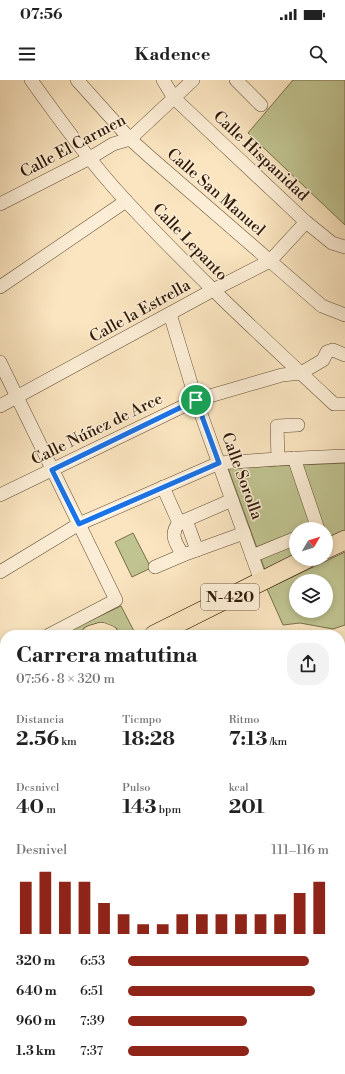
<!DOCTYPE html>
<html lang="es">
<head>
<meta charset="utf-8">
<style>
	body { margin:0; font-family:"Libre Bodoni",serif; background:#f2f2f2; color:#222; height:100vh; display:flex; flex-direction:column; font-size:15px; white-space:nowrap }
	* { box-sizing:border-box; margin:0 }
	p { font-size:13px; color:#767676 }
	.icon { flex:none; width:22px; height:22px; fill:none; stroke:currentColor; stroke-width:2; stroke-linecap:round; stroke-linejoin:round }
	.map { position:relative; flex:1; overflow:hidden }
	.details { position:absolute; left:0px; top:550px; width:345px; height:444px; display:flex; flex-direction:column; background:#fff; border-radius:16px 16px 0 0; box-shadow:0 2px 6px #0003 }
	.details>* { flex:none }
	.needle { width:26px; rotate:51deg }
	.tools { position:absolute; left:289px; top:442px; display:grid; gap:8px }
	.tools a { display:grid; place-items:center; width:44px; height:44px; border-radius:50%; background:#fff; box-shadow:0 2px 6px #0003; font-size:20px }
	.pin { position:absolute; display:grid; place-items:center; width:34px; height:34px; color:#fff; margin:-17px; border:2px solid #fff; border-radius:50%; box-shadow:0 1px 4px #0007 }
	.round { display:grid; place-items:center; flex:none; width:42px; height:42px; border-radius:16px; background:#f2f2f2 }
	.head { display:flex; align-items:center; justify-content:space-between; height:68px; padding:0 16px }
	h1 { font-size:22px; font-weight:700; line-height:30px }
	.stats { display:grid; grid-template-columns:repeat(3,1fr); gap:6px; height:68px; padding:4px 16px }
	.stats div { display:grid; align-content:center }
	.stats b { font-size:20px; font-weight:700 }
	.stats small { font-size:11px; font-weight:400 }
	.stats p { font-size:11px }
	.chart { height:112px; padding:8px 16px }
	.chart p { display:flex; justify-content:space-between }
	.chart svg { width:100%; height:72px; margin-top:4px; stroke:#8f2418; stroke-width:6 }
	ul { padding:0 16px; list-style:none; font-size:13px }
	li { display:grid; grid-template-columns:64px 48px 1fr; align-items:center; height:30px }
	li i { height:10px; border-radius:5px; background:#8f2418 }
	.status { display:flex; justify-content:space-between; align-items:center; height:28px; padding:0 20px; background:#fff; direction:ltr }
	.status svg { height:11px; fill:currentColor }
	header { display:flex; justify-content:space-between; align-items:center; height:52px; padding:0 16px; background:#fff; font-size:18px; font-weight:700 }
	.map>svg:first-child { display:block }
	.green { fill:#c0c491; stroke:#786f4c; fill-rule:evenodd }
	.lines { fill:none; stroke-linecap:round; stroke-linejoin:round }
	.minor-casing { stroke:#634d35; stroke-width:14 }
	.highway-casing { stroke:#311a07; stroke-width:20 }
	.minor { stroke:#fceed6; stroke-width:13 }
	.highway { stroke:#fae5c0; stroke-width:19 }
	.rail { stroke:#311a07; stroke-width:3; stroke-dasharray:7 7; stroke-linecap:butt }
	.route-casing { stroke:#fff; stroke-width:8 }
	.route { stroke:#1a73e8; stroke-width:5 }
	.labels { text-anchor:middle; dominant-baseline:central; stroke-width:3; stroke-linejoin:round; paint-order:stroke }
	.shield { fill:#fceed6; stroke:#6e5a45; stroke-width:1 }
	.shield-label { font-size:15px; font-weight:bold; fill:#311a07 }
	.street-label { font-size:16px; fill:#311a07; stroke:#fceed6 }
</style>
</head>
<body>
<div class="status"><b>07:56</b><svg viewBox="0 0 49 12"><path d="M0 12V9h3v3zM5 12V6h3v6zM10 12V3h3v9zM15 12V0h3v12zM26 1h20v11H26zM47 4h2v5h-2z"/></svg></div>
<header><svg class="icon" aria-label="menu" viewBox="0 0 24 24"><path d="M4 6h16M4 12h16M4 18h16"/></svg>Kadence<svg class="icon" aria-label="search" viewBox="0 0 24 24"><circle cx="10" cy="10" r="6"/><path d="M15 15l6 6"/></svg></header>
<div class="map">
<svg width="345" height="994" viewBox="0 0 345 994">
	<rect width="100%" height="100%" fill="#fae5c0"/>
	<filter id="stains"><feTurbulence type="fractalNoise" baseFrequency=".005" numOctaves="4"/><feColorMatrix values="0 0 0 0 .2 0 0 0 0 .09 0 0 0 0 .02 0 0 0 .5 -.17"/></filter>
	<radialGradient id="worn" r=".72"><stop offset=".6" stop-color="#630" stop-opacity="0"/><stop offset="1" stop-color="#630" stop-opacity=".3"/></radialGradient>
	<!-- green -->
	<g class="green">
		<path d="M293,0h52v145l-97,-92z"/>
		<path d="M345,383v70l-19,10v-14h-30v29l-30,15 -38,-105z"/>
		<path d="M133,453l18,35 -19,9 -17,-35z"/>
		<path d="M345,472v73l-12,4 -33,-6 -17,2 -16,-36zM296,501h30v30h-30z"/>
		<path d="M121,526l15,29h-76z"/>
		<path d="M5,583v110l-5,3v-110z"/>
		<path d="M5,795v73l-5,1v-72z"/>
	</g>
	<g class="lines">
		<defs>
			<g id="minor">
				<path d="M31,0c30,42 60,83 95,121 66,71 137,137 208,203h11"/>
				<path d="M77,0l53,59 20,18 172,149 23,9"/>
				<path d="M163,0l11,18 132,124 26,21 13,4"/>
				<path d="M236,0l25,25"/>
				<path d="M0,124l90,-46 23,-14 17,-5 63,-59"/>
				<path d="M0,207l126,-86"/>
				<path d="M170,234l26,86 65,181"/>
				<path d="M0,282l116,238 -67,35"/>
				<path d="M0,326l213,-116 57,-29 36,-39"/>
				<path d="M294,378l24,71"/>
				<path d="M278,379l-1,-33 21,-1"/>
				<path d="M163,407l16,36"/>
				<path d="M0,415l196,-95 86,-25 19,-2 22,-13 4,-8 6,-2 12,5"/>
				<path d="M186,440l11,30 -14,5c-7,-11 -14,-21 -4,-32l53,-23"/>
				<path d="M197,470l47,-17"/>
				<path d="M252,476l44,-18"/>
				<path d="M155,487l28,-12"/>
				<path d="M0,492l79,-48 140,-61 59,-4 67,-3"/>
				<path d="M0,581l5,-3"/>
				<path d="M340,683l5,10"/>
				<path d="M0,786l5,-2"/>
				<path d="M340,797l5,-2"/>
				<path d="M0,869l5,-1"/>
				<path d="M0,901l5,-1"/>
				<path d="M340,988l3,6"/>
				<path d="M136,989l2,5"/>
				<path d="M237,989l2,5"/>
			</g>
			<g id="highway">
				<path d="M326,469l19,-9"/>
				<path d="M91,555l10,-3 8,3"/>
				<path d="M154,555l152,-76"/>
				<path d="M0,642l5,-3"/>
			</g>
		</defs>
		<!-- minor casing -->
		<use href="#minor" class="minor-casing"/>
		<!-- highway casing -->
		<use href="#highway" class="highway-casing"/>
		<!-- minor -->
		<use href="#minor" class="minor"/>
		<!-- highway -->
		<use href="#highway" class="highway"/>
		<!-- rail -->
		<g class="rail">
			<path d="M340,585l5,-2"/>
			<path d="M340,612l5,-2"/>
			<path d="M0,737l5,-2"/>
			<path d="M0,757l5,-2"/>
			<path d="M0,764l5,-2"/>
		</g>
	</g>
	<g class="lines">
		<defs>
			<path id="route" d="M196,320l23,63 -140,61 -27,-54z"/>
		</defs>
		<!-- route casing -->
		<use href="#route" class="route-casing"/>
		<!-- route -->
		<use href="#route" class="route"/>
	</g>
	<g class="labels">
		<!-- shield labels -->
		<rect class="shield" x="201" y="504" width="58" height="26" rx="3"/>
		<g class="shield-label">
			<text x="230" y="517">N-420</text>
		</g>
		<!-- street labels -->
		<g class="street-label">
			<text transform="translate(73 66) rotate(-28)">Calle El Carmen</text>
			<text transform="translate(261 76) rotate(43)">Calle Hispanidad</text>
			<text transform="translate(216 112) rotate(41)">Calle San Manuel</text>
			<text transform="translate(190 162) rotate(46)">Calle Lepanto</text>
			<text transform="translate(140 231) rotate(-29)">Calle la Estrella</text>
			<text transform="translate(97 349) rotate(-26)">Calle Núñez de Arce</text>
			<text transform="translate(242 396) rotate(70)">Calle Sorolla</text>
		</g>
	</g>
	<rect width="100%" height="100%" filter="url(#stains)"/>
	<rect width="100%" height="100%" fill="url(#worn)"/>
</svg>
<div class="tools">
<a><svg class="needle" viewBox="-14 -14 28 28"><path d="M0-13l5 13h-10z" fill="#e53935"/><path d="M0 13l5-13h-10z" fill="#767676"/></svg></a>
<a><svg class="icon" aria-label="layers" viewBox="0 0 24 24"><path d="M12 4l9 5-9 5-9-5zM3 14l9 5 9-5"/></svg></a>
</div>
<div class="pin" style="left:196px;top:320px;background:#1e9e55"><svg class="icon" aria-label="arrive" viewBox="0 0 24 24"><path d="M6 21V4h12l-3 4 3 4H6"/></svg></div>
<section class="details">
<div class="head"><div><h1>Carrera matutina</h1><p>07:56 · 8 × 320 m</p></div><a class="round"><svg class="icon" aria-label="share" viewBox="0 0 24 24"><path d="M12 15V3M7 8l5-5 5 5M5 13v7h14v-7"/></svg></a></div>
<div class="stats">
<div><p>Distancia</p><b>2.56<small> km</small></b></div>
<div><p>Tiempo</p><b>18:28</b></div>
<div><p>Ritmo</p><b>7:13<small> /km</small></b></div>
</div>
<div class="stats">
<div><p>Desnivel</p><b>40<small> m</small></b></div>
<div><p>Pulso</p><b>143<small> bpm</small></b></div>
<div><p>kcal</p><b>201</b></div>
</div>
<div class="chart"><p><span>Desnivel</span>111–116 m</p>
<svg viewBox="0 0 160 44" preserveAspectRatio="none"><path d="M5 44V12M15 44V6M25 44V12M35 44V12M45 44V25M55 44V32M65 44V38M75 44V38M85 44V32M95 44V32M105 44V32M115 44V32M125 44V32M135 44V32M145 44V19M155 44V12"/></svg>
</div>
<ul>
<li><b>320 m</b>6:53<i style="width:90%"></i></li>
<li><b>640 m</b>6:51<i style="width:93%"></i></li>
<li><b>960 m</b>7:39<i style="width:59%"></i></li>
<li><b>1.3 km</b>7:37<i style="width:60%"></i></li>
</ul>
</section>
</div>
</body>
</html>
